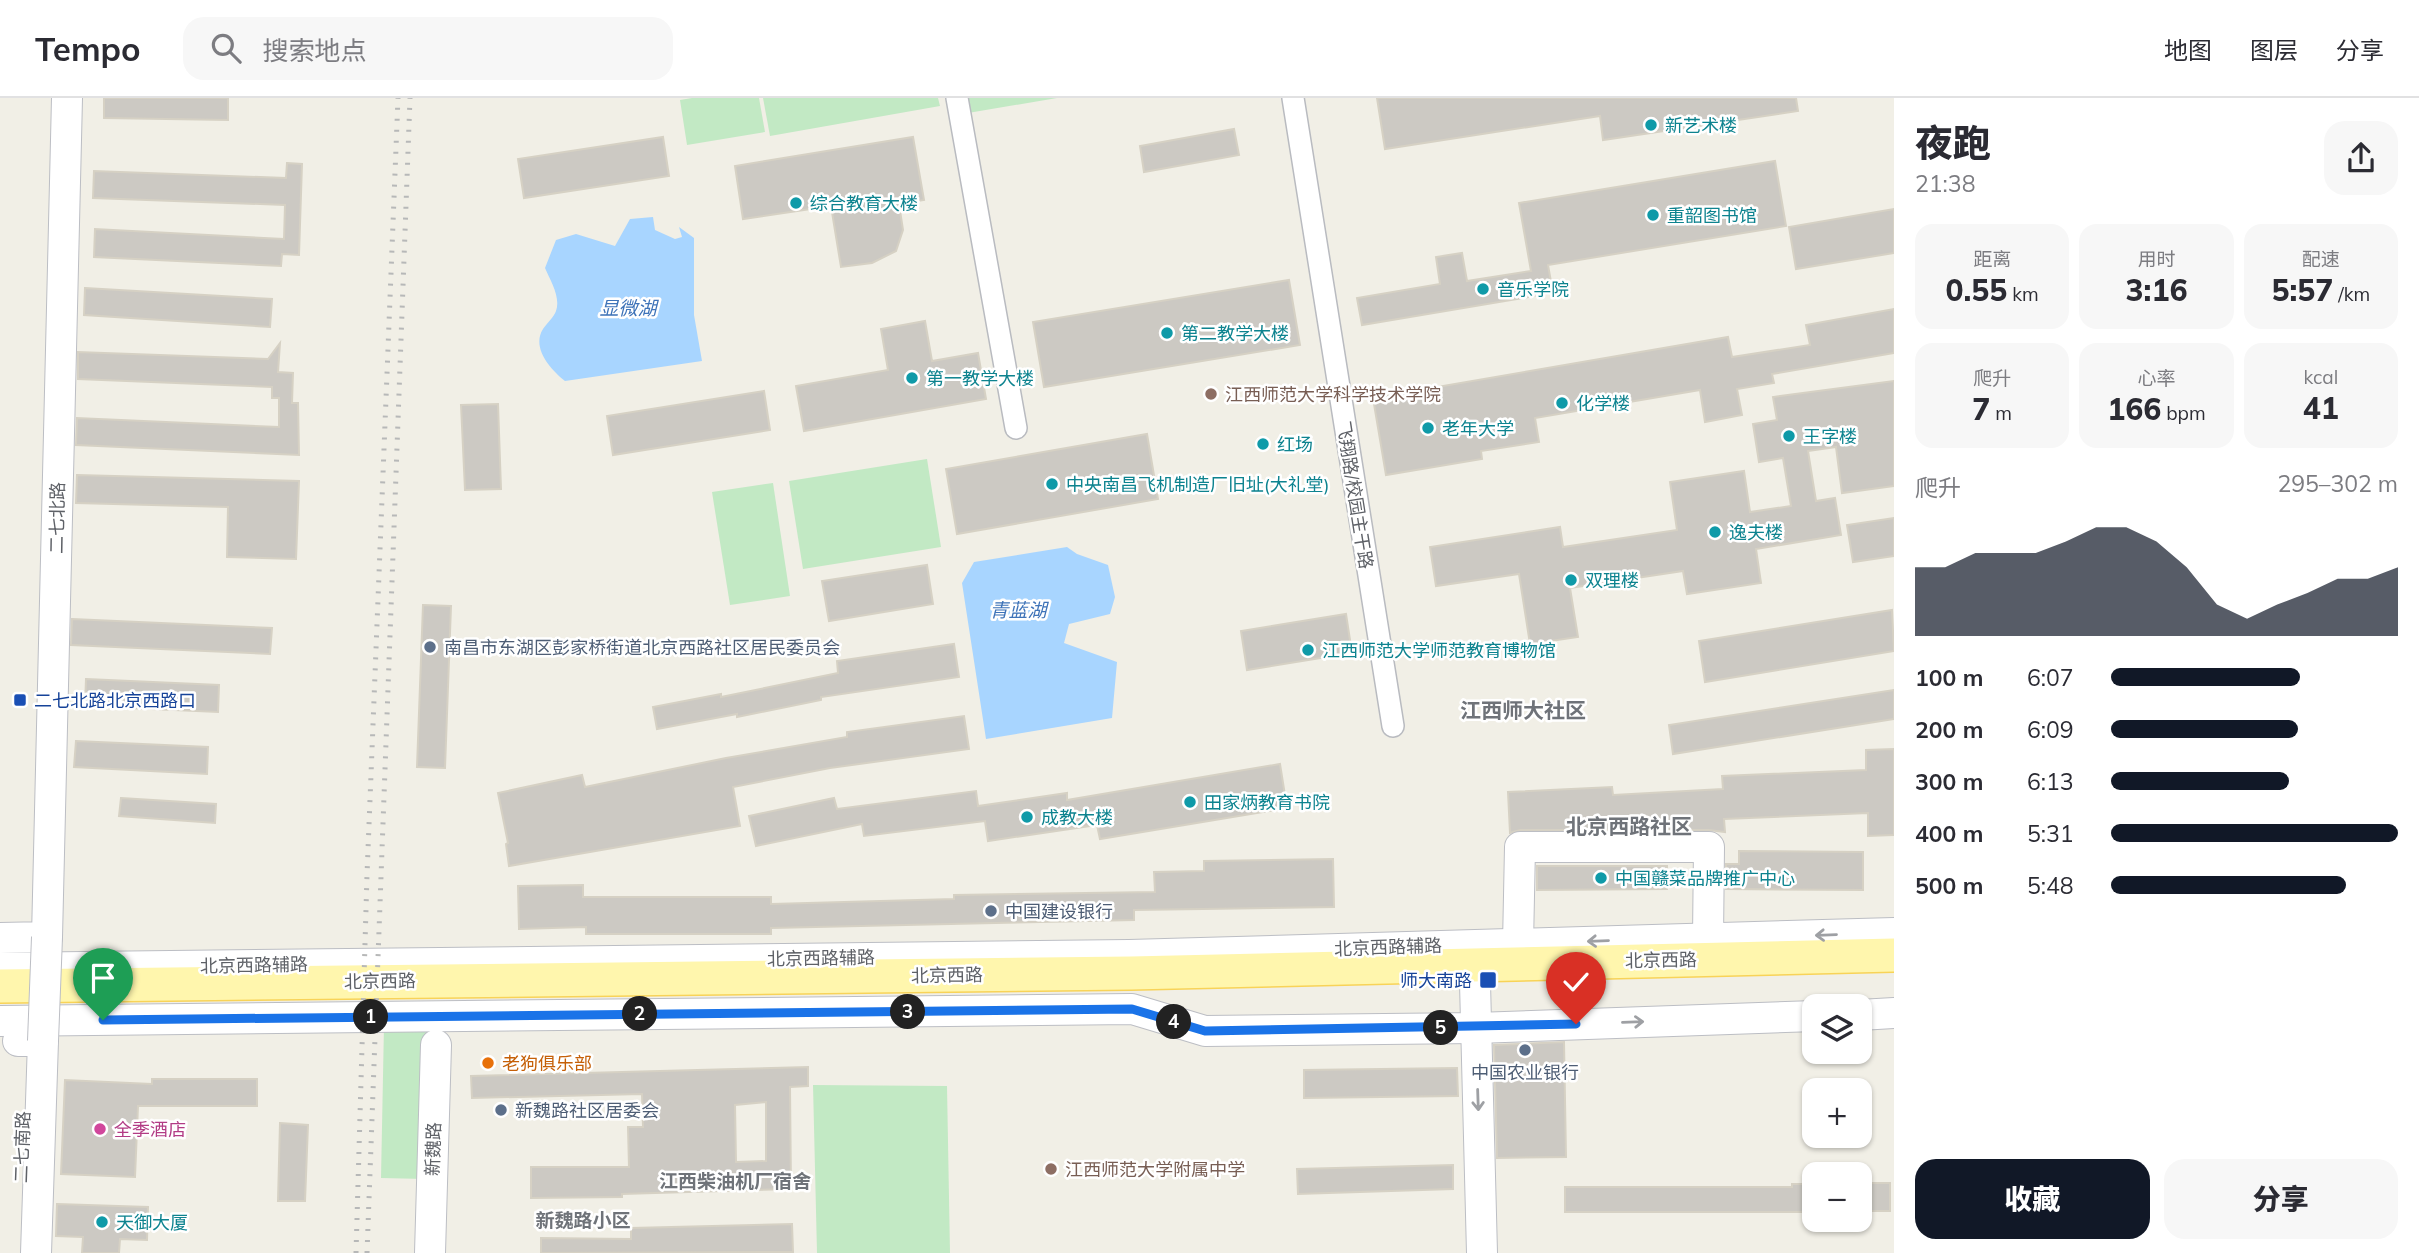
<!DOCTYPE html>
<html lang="zh">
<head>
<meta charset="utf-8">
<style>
	body { margin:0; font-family:Mulish,"Noto Sans SC",sans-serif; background:#f7f7f7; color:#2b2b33; height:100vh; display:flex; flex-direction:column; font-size:26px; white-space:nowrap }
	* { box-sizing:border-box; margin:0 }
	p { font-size:23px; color:#7c7c81 }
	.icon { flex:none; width:38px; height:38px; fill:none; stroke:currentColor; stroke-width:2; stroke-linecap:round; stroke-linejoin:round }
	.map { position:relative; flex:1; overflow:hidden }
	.side { display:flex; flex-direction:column; background:#fff; width:525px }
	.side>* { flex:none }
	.controls { position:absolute; left:1802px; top:896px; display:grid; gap:14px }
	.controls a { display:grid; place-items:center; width:70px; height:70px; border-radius:14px; background:#fff; box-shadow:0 2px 5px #0004; font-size:35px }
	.pin { position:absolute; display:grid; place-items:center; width:60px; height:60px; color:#fff; margin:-72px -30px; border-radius:50% 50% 50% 0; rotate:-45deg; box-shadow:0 0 7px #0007 }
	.pin .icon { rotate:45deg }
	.km { position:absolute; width:35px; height:35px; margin:-18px; border-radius:50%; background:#222; color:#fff; font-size:19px; line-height:35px; text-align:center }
	.round { display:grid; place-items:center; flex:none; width:74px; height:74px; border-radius:21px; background:#f7f7f7 }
	.headline { display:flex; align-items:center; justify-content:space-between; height:119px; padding:0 21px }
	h1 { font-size:38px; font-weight:800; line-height:52px }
	.figures { display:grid; grid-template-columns:repeat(3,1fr); gap:10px; height:119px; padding:7px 21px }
	.figures div { display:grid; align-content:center; border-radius:18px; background:#f7f7f7; text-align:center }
	.figures b { font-size:30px; font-weight:800 }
	.figures small { font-size:19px; font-weight:400 }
	.figures p { font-size:19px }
	.chart { height:196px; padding:14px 21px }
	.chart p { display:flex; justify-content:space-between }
	.chart svg { width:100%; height:126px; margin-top:7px; fill:#111827; opacity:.7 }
	.primary-button { display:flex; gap:14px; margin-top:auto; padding:14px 21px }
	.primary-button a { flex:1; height:80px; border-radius:21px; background:#111827; color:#fff; font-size:28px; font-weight:800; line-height:80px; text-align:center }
	.primary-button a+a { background:#f7f7f7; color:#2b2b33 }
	ul { padding:0 21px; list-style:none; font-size:23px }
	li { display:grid; grid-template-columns:112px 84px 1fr; align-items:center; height:52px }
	li i { height:18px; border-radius:9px; background:#111827 }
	header { display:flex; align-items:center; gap:42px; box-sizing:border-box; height:98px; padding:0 35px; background:#fff; border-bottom:2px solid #e1e1e2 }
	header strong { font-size:33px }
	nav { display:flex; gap:38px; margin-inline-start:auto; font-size:24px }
	.search { width:490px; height:63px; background:#f7f7f7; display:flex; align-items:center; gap:18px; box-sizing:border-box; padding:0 24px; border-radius:21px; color:#7c7c81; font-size:26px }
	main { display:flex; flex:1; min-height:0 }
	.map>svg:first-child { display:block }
	.green { fill:#c2e9c4 }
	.water { fill:#a8d5ff }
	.building { fill:#ccc9c3; stroke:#d6d1c4; stroke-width:2; fill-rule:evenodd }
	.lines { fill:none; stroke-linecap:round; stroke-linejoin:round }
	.street-casing { stroke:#b9bbc0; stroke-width:24 }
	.secondary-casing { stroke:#bcbec4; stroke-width:32 }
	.primary-casing { stroke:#f8d358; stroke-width:36 }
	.street { stroke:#fff; stroke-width:21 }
	.secondary { stroke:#fff; stroke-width:30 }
	.primary { stroke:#fff6ad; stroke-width:33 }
	.rail { stroke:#b7b8b8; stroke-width:5; stroke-dasharray:2 9; stroke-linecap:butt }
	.secondary-bridge-casing { stroke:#bcbec4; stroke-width:32; stroke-linecap:butt }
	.secondary-bridge { stroke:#fff; stroke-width:30 }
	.oneway { stroke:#9ea0a4 }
	.route-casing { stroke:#fff; stroke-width:14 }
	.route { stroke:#1a73e8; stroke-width:9 }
	.culture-dot { fill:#0f9aa8; stroke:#fff; stroke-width:2.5 }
	.education-dot { fill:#8d6e63; stroke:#fff; stroke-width:2.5 }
	.service-dot { fill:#5c6f8a; stroke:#fff; stroke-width:2.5 }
	.transit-dot { fill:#1a4fb4; stroke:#fff; stroke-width:2.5 }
	.food-dot { fill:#e8710a; stroke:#fff; stroke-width:2.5 }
	.hotel-dot { fill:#d1479c; stroke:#fff; stroke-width:2.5 }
	.labels { text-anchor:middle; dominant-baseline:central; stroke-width:5; stroke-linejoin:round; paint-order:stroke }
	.culture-label { font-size:18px; fill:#0d838f; stroke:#fff; text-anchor:start }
	.education-label { font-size:18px; fill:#785e54; stroke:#fff; text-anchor:start }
	.street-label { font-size:18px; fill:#5e6167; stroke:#fff }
	.service-label { font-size:18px; fill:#4e5e75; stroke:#fff; text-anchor:start }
	.transit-label { font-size:18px; fill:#164399; stroke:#fff; text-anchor:start }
	.food-label { font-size:18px; fill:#c56008; stroke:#fff; text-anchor:start }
	.hotel-label { font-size:18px; fill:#b23c85; stroke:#fff; text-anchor:start }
	.water-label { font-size:19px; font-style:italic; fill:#3e73b8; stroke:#fff }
	.neighbourhood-label { font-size:19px; font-weight:bold; fill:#6f7379; stroke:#fff }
	.quarter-label { font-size:21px; font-weight:bold; fill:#6f7379; stroke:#fff }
</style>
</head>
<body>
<header>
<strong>Tempo</strong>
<div class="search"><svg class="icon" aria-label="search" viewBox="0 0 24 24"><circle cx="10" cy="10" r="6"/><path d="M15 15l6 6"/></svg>搜索地点</div>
<nav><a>地图</a><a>图层</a><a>分享</a></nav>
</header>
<main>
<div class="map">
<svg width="1894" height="1155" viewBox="0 0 1894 1155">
	<rect width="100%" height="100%" fill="#f1efe6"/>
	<!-- green -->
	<g class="green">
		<path d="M692,0h67l6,34 -78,13 -7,-45z"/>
		<path d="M763,0h175l2,8 -170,30z"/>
		<path d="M965,0h92l-89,15z"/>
		<path d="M927,361l14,88 -138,22 -14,-88z"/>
		<path d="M773,385l17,113 -60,9 -18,-113z"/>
		<path d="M384,927l44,1 -3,153 -44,-1z"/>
		<path d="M813,987l134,1 3,167h-133z"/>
	</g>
	<!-- water -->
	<g class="water">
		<path d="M653,119l2,13 20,9 7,-2 -3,-10 15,11v77l8,46 -137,20c-14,-11 -34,-33 -22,-52 4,-6 11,-12 13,-18 5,-14 -6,-31 -11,-43l11,-28 20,-6 39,12 15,-27z"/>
		<path d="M1067,449l10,7 31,11 7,32 -5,17 -41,10 -5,19 53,19 -5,56 -126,21 -24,-156 12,-21z"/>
	</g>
	<!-- building -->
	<g class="building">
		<path d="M104,0h124v22l-124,-2z"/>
		<path d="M1377,0h419l2,13 -195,29 -3,-24 -215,33z"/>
		<path d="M1234,31l5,26 -95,17 -4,-26z"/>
		<path d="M663,39l6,39 -145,22 -6,-39z"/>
		<path d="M913,39l11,63 -25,4 4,26 -7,21 -24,12 -31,4 -10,-61 -88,13 -8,-53z"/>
		<path d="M1775,63l11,65 -238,39 5,28 -191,32 -5,-27 83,-14 -4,-27 26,-4 5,28 64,-10 -12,-68z"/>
		<path d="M287,65l15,1 -3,91 -17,-1 -1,12 -187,-9 1,-28 189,10 1,-34 -192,-7 1,-27 192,7z"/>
		<path d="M1894,111v44l-98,16 -7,-42z"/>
		<path d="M1289,182l11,65 -256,42 -11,-65z"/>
		<path d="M85,190l187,11 -2,28 -186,-12z"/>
		<path d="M1894,211v44l-122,21 2,9 -37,6 5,26 -37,7 -5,-32 -165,28 4,24 -58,9 1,8 -96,16 -13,-77 355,-61 4,20 78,-12 -4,-20z"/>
		<path d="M925,223l7,40 46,-8 8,46 -182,32 -8,-45 92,-16 -7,-41z"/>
		<path d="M280,245l-2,29 15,1 -1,30h6l1,52 -223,-10 1,-27 202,9v-29h-7v-11l-194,-8v-27l190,7z"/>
		<path d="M1894,283v105l-52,7 -6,-46 -28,4 8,50 19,-3 6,37 -85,14 5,34 -74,11 -4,-23 -113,17 8,49 -48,7 -11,-70 -83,12 -6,-39 130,-20 3,20 114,-17 -7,-48 74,-11 6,41 41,-6 -8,-48 -24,4 -6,-38 24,-4 -4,-23z"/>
		<path d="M764,293l6,39 -157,25 -6,-39z"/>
		<path d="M498,306l3,85 -36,1 -4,-85z"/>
		<path d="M1147,336l11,65 -201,35 -11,-65z"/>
		<path d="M77,377l222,6 -3,78 -69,-2 1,-50 -152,-4z"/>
		<path d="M1894,420v38l-41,6 -6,-37z"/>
		<path d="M927,467l6,39 -104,17 -7,-40z"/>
		<path d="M423,507l28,1 -6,162 -28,-1z"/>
		<path d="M1892,512l2,41 -189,31 -6,-41z"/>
		<path d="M1346,516l6,39 -105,17 -6,-39z"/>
		<path d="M72,521l200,9 -2,26 -199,-9z"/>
		<path d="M954,546l5,33 -138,20v3l-84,17v-3l-80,15 -4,-22 68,-13v3l117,-24 -1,-12z"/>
		<path d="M86,581l133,6 -1,27 -133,-6z"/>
		<path d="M1894,592v29l-221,35 -4,-29z"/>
		<path d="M964,618l5,33 -139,19 -97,19 7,39 -231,40 -3,-22 2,-1 -10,-50 84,-18 3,12 141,-29 121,-21v-5z"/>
		<path d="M76,643l132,6 -1,27 -133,-7z"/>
		<path d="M1894,651v86l-26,1v-23l-144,6 1,13 -16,-2h-189l-10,3 -2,-41 104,-5 1,8 110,-6 -1,-13 144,-6v-20z"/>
		<path d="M1280,666l7,44 -187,31 -3,-14 -109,16 -3,-20 -121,15 -2,-12 -106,22 -7,-30 85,-18 3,11 139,-18 2,15 89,-13v7z"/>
		<path d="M121,700l95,6 -1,19 -96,-7z"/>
		<path d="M1739,753l124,1v38l-137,-1v-25h13z"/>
		<path d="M1333,761l1,48 -200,3v10l-363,8v6h-185v-7l-67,2 -1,-43 65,-1v12h188v7l183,-5v-4l201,-3 -1,-20 50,-1v-10z"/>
		<path d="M1537,768h130v23l-130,1z"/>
		<path d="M1564,944l2,115 -69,1 -3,-113z"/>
		<path d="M808,969v19l-18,1 1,102 -169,5v3l-91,1v-31h98l-1,-40h15l-1,-33 -170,4 -1,-22zM766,1004v59l-30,1 -1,-57z"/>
		<path d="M1457,970l1,28 -154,2v-28z"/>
		<path d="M152,981h105v27h-119l-3,71 -74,-3 4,-94 87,4z"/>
		<path d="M280,1025l28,2 -3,76h-27z"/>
		<path d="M1453,1067v24l-155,5 -1,-25z"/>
		<rect x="1860" y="1085" width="30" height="28"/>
		<path d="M1792,1086h23v28h-250v-25h227z"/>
		<path d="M57,1106l91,3 -1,33 -27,-1 -1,14h-37l1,-16 -27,-1z"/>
		<path d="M792,1126l1,28 -252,1v-15l90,1v-11z"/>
	</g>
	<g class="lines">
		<defs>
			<g id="street">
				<path d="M957,0l59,330"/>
				<path d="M1293,0l100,628"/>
			</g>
			<g id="secondary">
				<path d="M0,840l47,-1 20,-839"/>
				<path d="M1518,846l2,-97h189l-1,91"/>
				<path d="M0,870l1129,-13 765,-22"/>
				<path d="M1475,885l7,270"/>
				<path d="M1860,917l34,-2"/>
				<path d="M0,923l1132,-12 73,22 271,-3 339,-12"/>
				<path d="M18,943h25l-7,212"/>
				<path d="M430,1155l6,-208"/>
			</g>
			<path id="primary" d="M0,888l1131,-13 763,-18"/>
		</defs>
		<!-- street casing -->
		<use href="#street" class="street-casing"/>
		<!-- secondary casing -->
		<use href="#secondary" class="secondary-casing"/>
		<!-- primary casing -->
		<use href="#primary" class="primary-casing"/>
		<!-- street -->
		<use href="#street" class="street"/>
		<!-- secondary -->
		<use href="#secondary" class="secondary"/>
		<!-- primary -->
		<use href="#primary" class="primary"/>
		<!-- rail -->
		<g class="rail">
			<path d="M356,1155l11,-378 31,-777"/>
			<path d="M367,1155l43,-1155"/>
		</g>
		<defs>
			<path id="secondary-bridge" d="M43,943l4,-104"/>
		</defs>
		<!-- secondary-bridge casing -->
		<use href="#secondary-bridge" class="secondary-bridge-casing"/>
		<!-- secondary-bridge -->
		<use href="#secondary-bridge" class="secondary-bridge"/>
	</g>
	<!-- one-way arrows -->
	<defs><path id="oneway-shaft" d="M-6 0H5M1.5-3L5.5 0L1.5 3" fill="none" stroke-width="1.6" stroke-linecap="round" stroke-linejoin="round" transform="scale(1.75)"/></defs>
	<g class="oneway">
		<use href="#oneway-shaft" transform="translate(1826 837) rotate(178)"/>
		<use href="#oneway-shaft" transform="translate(1598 843) rotate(178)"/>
		<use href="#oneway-shaft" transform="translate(1633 924) rotate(-2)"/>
		<use href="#oneway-shaft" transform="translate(1478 1002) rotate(88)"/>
	</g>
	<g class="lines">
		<defs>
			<path id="route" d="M103,922l1029,-11 73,22 371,-7"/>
		</defs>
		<!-- route casing -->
		<use href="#route" class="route-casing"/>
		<!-- route -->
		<use href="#route" class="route"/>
	</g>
	<!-- markers -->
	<g class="culture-dot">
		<circle cx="1651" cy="27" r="7"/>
		<circle cx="796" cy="105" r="7"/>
		<circle cx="1653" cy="117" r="7"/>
		<circle cx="1483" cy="191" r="7"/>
		<circle cx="1167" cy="235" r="7"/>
		<circle cx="912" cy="280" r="7"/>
		<circle cx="1562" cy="305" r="7"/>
		<circle cx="1428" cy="330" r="7"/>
		<circle cx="1789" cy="338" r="7"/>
		<circle cx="1263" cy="346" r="7"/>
		<circle cx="1052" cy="386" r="7"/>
		<circle cx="1715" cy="434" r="7"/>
		<circle cx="1571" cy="482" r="7"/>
		<circle cx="1308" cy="552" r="7"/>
		<circle cx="1190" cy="704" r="7"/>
		<circle cx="1027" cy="719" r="7"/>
		<circle cx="1601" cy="780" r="7"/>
		<circle cx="102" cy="1124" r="7"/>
	</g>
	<g class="education-dot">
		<circle cx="1211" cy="296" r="7"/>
		<circle cx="1051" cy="1071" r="7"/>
	</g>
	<g class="service-dot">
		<circle cx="430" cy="549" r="7"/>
		<circle cx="991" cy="813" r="7"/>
		<circle cx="1525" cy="952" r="7"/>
		<circle cx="501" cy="1012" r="7"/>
	</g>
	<g class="transit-dot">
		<rect x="13" y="595" width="14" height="14" rx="3.5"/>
		<rect x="1479" y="873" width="18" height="18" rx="3.5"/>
	</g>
	<circle class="food-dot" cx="488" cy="965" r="7"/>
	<circle class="hotel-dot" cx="100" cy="1031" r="7"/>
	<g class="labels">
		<!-- culture labels -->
		<g class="culture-label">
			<text x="1665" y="27">新艺术楼</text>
			<text x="810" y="105">综合教育大楼</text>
			<text x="1667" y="117">重韶图书馆</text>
			<text x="1497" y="191">音乐学院</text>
			<text x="1181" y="235">第二教学大楼</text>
			<text x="926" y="280">第一教学大楼</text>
			<text x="1576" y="305">化学楼</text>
			<text x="1442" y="330">老年大学</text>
			<text x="1803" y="338">王字楼</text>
			<text x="1277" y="346">红场</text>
			<text x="1066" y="386">中央南昌飞机制造厂旧址(大礼堂)</text>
			<text x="1729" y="434">逸夫楼</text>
			<text x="1585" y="482">双理楼</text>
			<text x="1322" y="552">江西师范大学师范教育博物馆</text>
			<text x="1204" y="704">田家炳教育书院</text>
			<text x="1041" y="719">成教大楼</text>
			<text x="1615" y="780">中国赣菜品牌推广中心</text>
			<text x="116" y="1124">天御大厦</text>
		</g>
		<!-- education labels -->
		<g class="education-label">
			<text x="1225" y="296">江西师范大学科学技术学院</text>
			<text x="1065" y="1071">江西师范大学附属中学</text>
		</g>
		<!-- street labels -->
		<g class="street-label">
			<text transform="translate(1355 397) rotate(81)">飞翔路/校园主干路</text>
			<text transform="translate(57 420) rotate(-89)">二七北路</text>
			<text transform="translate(1388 849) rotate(-2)">北京西路辅路</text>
			<text transform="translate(821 860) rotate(-1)">北京西路辅路</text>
			<text transform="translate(1661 862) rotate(-1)">北京西路</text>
			<text transform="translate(254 867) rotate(-1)">北京西路辅路</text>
			<text transform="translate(947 877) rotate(-1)">北京西路</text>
			<text transform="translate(380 883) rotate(-1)">北京西路</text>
			<text transform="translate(22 1049) rotate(-88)">二七南路</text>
			<text transform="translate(433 1051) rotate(-88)">新魏路</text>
		</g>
		<!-- service labels -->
		<g class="service-label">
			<text x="444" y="549">南昌市东湖区彭家桥街道北京西路社区居民委员会</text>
			<text x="1005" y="813">中国建设银行</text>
			<text x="1525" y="974" text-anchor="middle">中国农业银行</text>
			<text x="515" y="1012">新魏路社区居委会</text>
		</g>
		<!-- transit labels -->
		<g class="transit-label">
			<text x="34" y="602">二七北路北京西路口</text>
			<text x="1472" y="882" text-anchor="end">师大南路</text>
		</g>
		<!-- food labels -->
		<g class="food-label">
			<text x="502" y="965">老狗俱乐部</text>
		</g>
		<!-- hotel labels -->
		<g class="hotel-label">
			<text x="114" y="1031">全季酒店</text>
		</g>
		<!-- water labels -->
		<g class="water-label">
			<text x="628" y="210">显微湖</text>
			<text x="1018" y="512">青蓝湖</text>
		</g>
		<!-- neighbourhood labels -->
		<g class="neighbourhood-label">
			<text x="735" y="1083">江西柴油机厂宿舍</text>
			<text x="583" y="1122">新魏路小区</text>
		</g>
		<!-- quarter labels -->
		<g class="quarter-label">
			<text x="1523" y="612">江西师大社区</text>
			<text x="1629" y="728">北京西路社区</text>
		</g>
	</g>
</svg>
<div class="controls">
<a><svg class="icon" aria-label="layers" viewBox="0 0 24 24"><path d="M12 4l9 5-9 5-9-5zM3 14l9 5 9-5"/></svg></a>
<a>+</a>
<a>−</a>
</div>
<div class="pin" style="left:103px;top:922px;background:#1e9e55"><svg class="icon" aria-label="arrive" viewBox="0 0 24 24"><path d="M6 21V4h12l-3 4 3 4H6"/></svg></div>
<div class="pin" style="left:1576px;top:926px;background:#d93025"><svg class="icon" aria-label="check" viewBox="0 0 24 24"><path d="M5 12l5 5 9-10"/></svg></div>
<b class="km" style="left:371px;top:919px">1</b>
<b class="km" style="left:640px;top:916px">2</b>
<b class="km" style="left:908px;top:914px">3</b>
<b class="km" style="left:1174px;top:924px">4</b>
<b class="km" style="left:1441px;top:930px">5</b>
</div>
<section class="side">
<div class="headline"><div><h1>夜跑</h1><p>21:38</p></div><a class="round"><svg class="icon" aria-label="share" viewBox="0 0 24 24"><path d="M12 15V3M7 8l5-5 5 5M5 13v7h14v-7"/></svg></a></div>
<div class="figures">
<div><p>距离</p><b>0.55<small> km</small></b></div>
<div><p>用时</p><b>3:16</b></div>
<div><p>配速</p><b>5:57<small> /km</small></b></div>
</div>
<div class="figures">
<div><p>爬升</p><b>7<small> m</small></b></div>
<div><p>心率</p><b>166<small> bpm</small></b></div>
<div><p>kcal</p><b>41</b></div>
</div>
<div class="chart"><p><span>爬升</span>295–302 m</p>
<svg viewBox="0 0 160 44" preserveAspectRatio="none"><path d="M0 44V20L10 20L20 15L30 15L40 15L50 11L60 6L70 6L80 11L90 20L100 33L110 38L120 33L130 29L140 24L150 24L160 20V44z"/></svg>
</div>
<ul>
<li><b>100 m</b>6:07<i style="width:66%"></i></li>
<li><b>200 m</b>6:09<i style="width:65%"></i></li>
<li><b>300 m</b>6:13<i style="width:62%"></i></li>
<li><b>400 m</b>5:31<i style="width:100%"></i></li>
<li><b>500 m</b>5:48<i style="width:82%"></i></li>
</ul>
<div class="primary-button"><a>收藏</a><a>分享</a></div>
</section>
</main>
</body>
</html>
